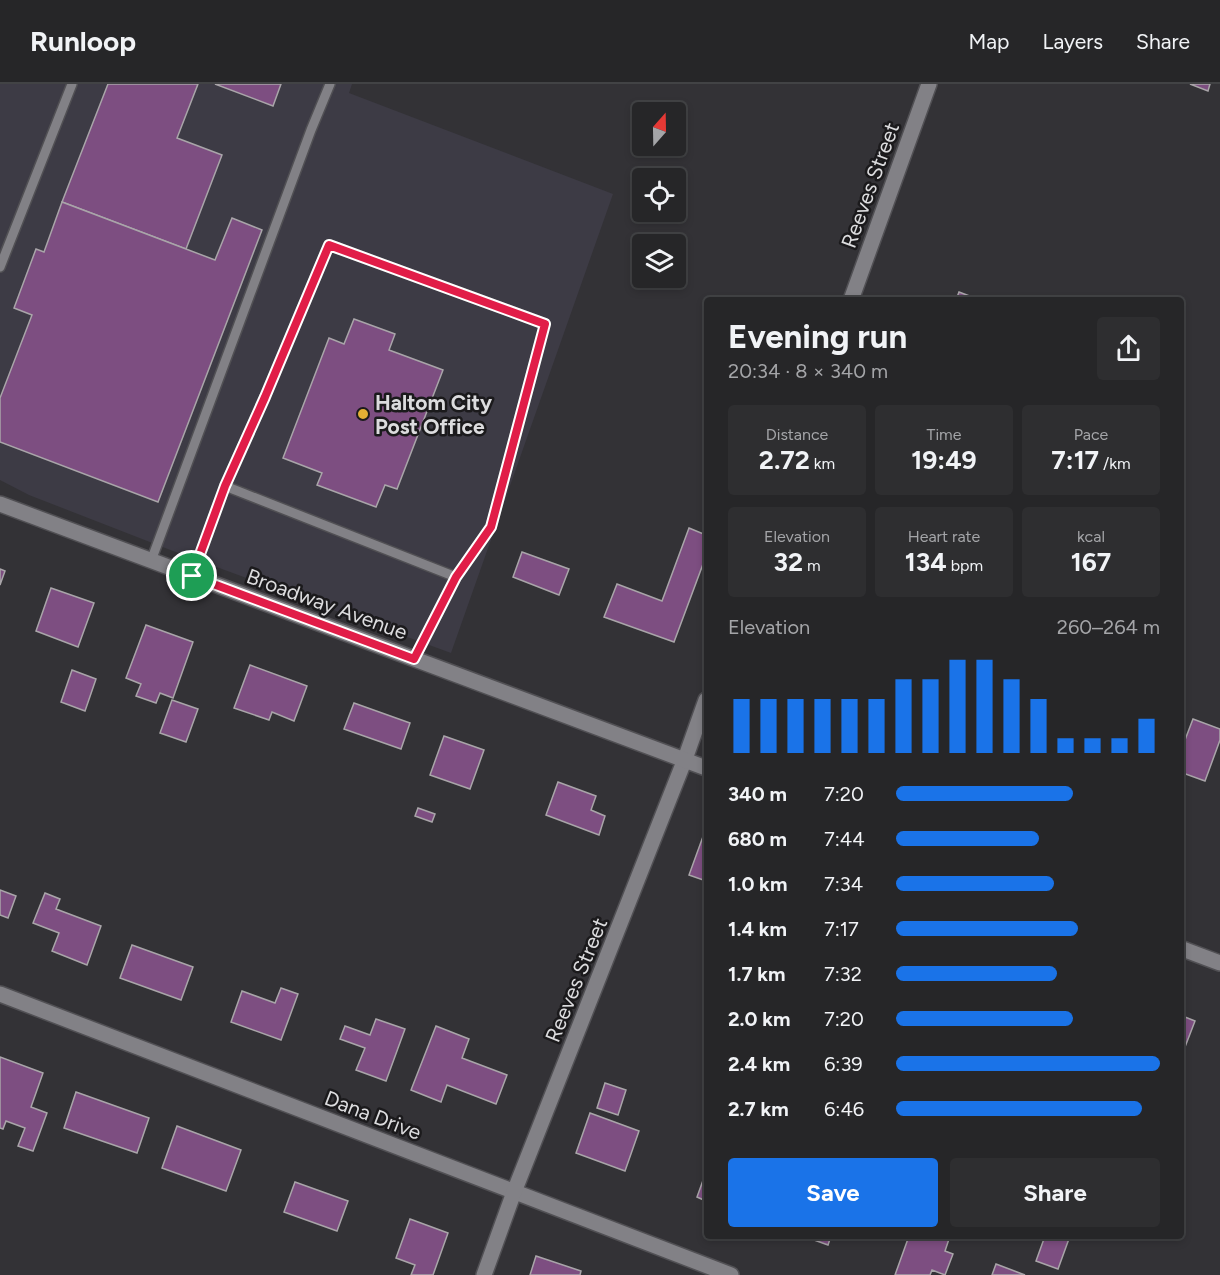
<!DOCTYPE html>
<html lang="en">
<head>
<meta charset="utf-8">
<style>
	body { margin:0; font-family:Figtree,sans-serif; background:#2e2e30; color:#f1f3f6; height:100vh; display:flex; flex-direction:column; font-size:22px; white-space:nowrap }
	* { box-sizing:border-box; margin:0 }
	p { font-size:20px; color:#a4a5a8 }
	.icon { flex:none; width:33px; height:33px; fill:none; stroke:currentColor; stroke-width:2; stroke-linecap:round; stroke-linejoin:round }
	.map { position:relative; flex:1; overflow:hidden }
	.side { position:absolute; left:704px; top:213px; width:480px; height:942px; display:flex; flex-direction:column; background:#262628; border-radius:6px; box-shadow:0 3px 9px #0003,0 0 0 2px #424345 }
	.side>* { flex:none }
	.needle { width:39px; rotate:20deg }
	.fabs { position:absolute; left:632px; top:18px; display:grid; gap:12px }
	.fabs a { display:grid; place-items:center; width:54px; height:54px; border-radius:6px; background:#262628; box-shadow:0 3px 9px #0003,0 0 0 2px #424345; font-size:30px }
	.pin { position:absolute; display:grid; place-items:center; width:51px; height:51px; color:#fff; margin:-26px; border:3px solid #fff; border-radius:50%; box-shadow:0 2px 6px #0007 }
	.round { display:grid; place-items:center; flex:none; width:63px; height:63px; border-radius:6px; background:#2e2e30 }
	.headline { display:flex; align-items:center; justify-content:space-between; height:102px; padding:0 24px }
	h1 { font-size:33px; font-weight:700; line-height:45px }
	.stats { display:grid; grid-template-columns:repeat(3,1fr); gap:9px; height:102px; padding:6px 24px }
	.stats div { display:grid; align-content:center; border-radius:6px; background:#2e2e30; text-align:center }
	.stats b { font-size:26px; font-weight:700 }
	.stats small { font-size:16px; font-weight:400 }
	.stats p { font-size:16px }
	.chart { height:168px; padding:12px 24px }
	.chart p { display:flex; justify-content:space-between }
	.chart svg { width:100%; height:108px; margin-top:6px; stroke:#1a73e8; stroke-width:6 }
	.action { display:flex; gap:12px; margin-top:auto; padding:12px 24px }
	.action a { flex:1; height:69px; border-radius:6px; background:#1a73e8; color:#fff; font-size:24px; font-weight:700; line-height:69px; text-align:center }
	.action a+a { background:#2e2e30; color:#f1f3f6 }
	ul { padding:0 24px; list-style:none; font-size:20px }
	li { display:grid; grid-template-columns:96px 72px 1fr; align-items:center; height:45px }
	li i { height:15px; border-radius:8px; background:#1a73e8 }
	header { display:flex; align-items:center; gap:36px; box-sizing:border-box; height:84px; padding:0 30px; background:#262628; border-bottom:2px solid #424345 }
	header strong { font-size:28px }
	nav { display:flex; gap:33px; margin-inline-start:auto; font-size:21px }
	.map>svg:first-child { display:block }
	.built { fill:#3d3b45 }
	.building { fill:#7d4e81; stroke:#a9a5a9; stroke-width:1.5 }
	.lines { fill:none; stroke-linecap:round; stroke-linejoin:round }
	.lane-casing { stroke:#515054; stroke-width:12 }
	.street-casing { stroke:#515054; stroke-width:18 }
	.secondary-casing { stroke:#515054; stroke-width:18 }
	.lane { stroke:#828186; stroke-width:9 }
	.street { stroke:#828186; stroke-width:15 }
	.secondary { stroke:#828186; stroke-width:15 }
	.route-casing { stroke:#fff; stroke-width:12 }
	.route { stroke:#e11d48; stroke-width:8 }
	.poi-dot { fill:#e2af34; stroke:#1b1a1c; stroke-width:2 }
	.labels { text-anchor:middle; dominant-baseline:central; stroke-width:5; stroke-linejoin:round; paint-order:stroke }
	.street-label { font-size:21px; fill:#dcdcde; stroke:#1b1a1c }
	.poi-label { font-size:21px; font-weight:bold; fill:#dcdcde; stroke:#1b1a1c; text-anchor:start }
</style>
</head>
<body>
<header>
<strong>Runloop</strong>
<nav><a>Map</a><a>Layers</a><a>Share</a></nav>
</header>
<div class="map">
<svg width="1220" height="1191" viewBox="0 0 1220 1191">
	<rect width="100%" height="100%" fill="#333236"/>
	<!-- built -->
	<path class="built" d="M0,0h352l-3,9 264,101 -162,459 -278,-102 -144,-56 -29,-15z"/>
	<!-- building -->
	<g class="building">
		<path d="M108,0h90l-21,54 45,17 -36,94 -124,-47z"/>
		<path d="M215,0h66l-8,22z"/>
		<path d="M1190,0h20l-2,7z"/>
		<path d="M62,118l153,58 17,-42 30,12 -104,272 -158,-60v-44l32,-83 -18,-7 22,-59 8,3z"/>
		<path d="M959,208l21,8h-24z"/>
		<path d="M354,235l41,15 -6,16 54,20 -46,119 -12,-4 -9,22 -59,-22 5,-12 -39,-15 46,-120 15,6z"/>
		<path d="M689,444l17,7v21l-32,86 -70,-25 13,-33 45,17z"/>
		<path d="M522,468l47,17 -10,26 -46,-18z"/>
		<path d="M0,485l5,2 -5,14z"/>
		<path d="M51,504l43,15 -16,44 -42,-16z"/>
		<path d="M146,541l47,17 -20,56 -13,-5 -4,10 -20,-7 5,-12 -15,-6z"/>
		<path d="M250,581l57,21 -13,35 -22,-9 -3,8 -35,-12z"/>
		<path d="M72,586l24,9 -11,32 -24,-9z"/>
		<path d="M172,616l26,9 -12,33 -26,-9z"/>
		<path d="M354,619l56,20 -9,26 -57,-20z"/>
		<path d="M1193,635l27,10v11l-15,41 -25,-9v-19z"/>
		<path d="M444,652l40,14 -14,39 -40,-14z"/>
		<path d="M558,698l38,14 -5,14 14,6 -6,19 -53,-20z"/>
		<path d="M418,724l17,6 -3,8 -17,-6z"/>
		<path d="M705,747h1v50l-17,-6z"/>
		<path d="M0,806l16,6 -8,22 -8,-3z"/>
		<path d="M45,809l15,6 -4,10 45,17 -14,39 -35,-14 7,-18 -26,-10z"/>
		<path d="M132,861l61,22 -12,33 -61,-22z"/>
		<path d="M281,904l17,6 -17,46 -50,-18 11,-31 33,12z"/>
		<path d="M1180,931l15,6 -15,39z"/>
		<path d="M376,935l29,10 -19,52 -30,-11 9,-22 -25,-9 5,-13 25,9z"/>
		<path d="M436,942l33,13 -7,19 45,17 -11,29 -49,-19 -6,17 -30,-12z"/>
		<path d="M0,973l43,16 -12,34 16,6 -14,38 -15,-5 7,-18 -19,-7 -3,8 -3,-1z"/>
		<path d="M605,999l21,7 -8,25 -21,-7z"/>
		<path d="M76,1008l73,26 -12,35 -73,-25z"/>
		<path d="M590,1029l49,18 -14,40 -49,-18z"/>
		<path d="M177,1042l64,24 -15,41 -64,-23z"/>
		<path d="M706,1088v29l-9,-4z"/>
		<path d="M295,1098l53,19 -11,30 -53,-19z"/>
		<path d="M410,1135l38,14 -15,42h-22l4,-10 -19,-7z"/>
		<path d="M803,1152h28l-3,9z"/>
		<path d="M909,1152h41l-5,15 8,3 -8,21 -13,-5 -2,5h-35z"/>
		<path d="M1045,1152h25l-12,33 -22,-8z"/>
		<path d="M536,1172l45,15 -1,4h-50z"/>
		<path d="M996,1180l29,11h-33z"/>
	</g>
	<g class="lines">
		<defs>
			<g id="lane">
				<path d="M0,183l72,-183"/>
				<path d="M225,402l231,91"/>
				<path d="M151,477l160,-431 19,-46"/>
				<path d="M192,492l33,-90 40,-89 64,-152 216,79 -54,203 -35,50 -42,82"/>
			</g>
			<g id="street">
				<path d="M851,216l78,-216"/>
				<path d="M0,910l731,281"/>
				<path d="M484,1191l30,-83 171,-433 21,-59"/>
			</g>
			<g id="secondary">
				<path d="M0,420l706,264"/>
				<path d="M1180,864l40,15"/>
			</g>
		</defs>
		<!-- lane casing -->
		<use href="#lane" class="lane-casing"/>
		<!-- street casing -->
		<use href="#street" class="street-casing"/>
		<!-- secondary casing -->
		<use href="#secondary" class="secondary-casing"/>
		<!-- lane -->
		<use href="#lane" class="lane"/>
		<!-- street -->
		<use href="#street" class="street"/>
		<!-- secondary -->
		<use href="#secondary" class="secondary"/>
	</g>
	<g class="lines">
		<defs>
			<path id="route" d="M329,161l216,79 -54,203 -35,50 -42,82 -222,-83 33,-90 40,-89z"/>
		</defs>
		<!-- route casing -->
		<use href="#route" class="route-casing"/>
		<!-- route -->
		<use href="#route" class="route"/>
	</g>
	<!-- markers -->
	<circle class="poi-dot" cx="363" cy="330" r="6"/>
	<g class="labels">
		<!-- street labels -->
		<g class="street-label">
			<text transform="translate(870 101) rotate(-70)">Reeves Street</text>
			<text transform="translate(327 520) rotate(20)">Broadway Avenue</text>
			<text transform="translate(576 896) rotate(-68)">Reeves Street</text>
			<text transform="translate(373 1031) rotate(21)">Dana Drive</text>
		</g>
		<!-- poi labels -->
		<g class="poi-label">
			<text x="375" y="318">Haltom City<tspan x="375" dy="24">Post Office</tspan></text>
		</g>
	</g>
</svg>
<div class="fabs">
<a><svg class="needle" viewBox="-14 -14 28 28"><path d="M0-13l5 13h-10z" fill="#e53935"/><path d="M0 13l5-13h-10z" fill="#a4a5a8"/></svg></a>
<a><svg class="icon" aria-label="locate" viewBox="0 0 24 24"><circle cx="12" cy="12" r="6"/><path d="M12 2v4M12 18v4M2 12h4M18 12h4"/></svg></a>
<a><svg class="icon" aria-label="layers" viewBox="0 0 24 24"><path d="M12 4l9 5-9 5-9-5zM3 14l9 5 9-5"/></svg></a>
</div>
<div class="pin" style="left:192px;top:492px;background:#1e9e55"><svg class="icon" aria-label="arrive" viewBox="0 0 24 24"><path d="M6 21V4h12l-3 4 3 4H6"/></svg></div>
<section class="side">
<div class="headline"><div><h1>Evening run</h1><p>20:34 · 8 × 340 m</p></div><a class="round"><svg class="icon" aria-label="share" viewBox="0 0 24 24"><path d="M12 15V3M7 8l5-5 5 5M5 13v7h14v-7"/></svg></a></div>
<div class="stats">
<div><p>Distance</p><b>2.72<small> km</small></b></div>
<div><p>Time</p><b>19:49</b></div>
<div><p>Pace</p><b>7:17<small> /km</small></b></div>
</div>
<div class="stats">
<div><p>Elevation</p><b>32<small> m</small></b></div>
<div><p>Heart rate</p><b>134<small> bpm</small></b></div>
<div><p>kcal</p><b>167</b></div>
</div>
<div class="chart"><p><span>Elevation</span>260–264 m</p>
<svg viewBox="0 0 160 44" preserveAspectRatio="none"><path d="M5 44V22M15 44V22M25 44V22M35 44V22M45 44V22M55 44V22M65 44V14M75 44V14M85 44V6M95 44V6M105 44V14M115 44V22M125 44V38M135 44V38M145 44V38M155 44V30"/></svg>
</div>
<ul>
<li><b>340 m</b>7:20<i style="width:67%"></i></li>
<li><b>680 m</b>7:44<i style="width:54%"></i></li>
<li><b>1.0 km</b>7:34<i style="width:60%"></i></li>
<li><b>1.4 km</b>7:17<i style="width:69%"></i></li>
<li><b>1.7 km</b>7:32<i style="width:61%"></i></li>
<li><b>2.0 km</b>7:20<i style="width:67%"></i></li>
<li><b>2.4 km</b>6:39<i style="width:100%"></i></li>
<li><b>2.7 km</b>6:46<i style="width:93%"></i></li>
</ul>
<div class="action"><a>Save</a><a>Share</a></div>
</section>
</div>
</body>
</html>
